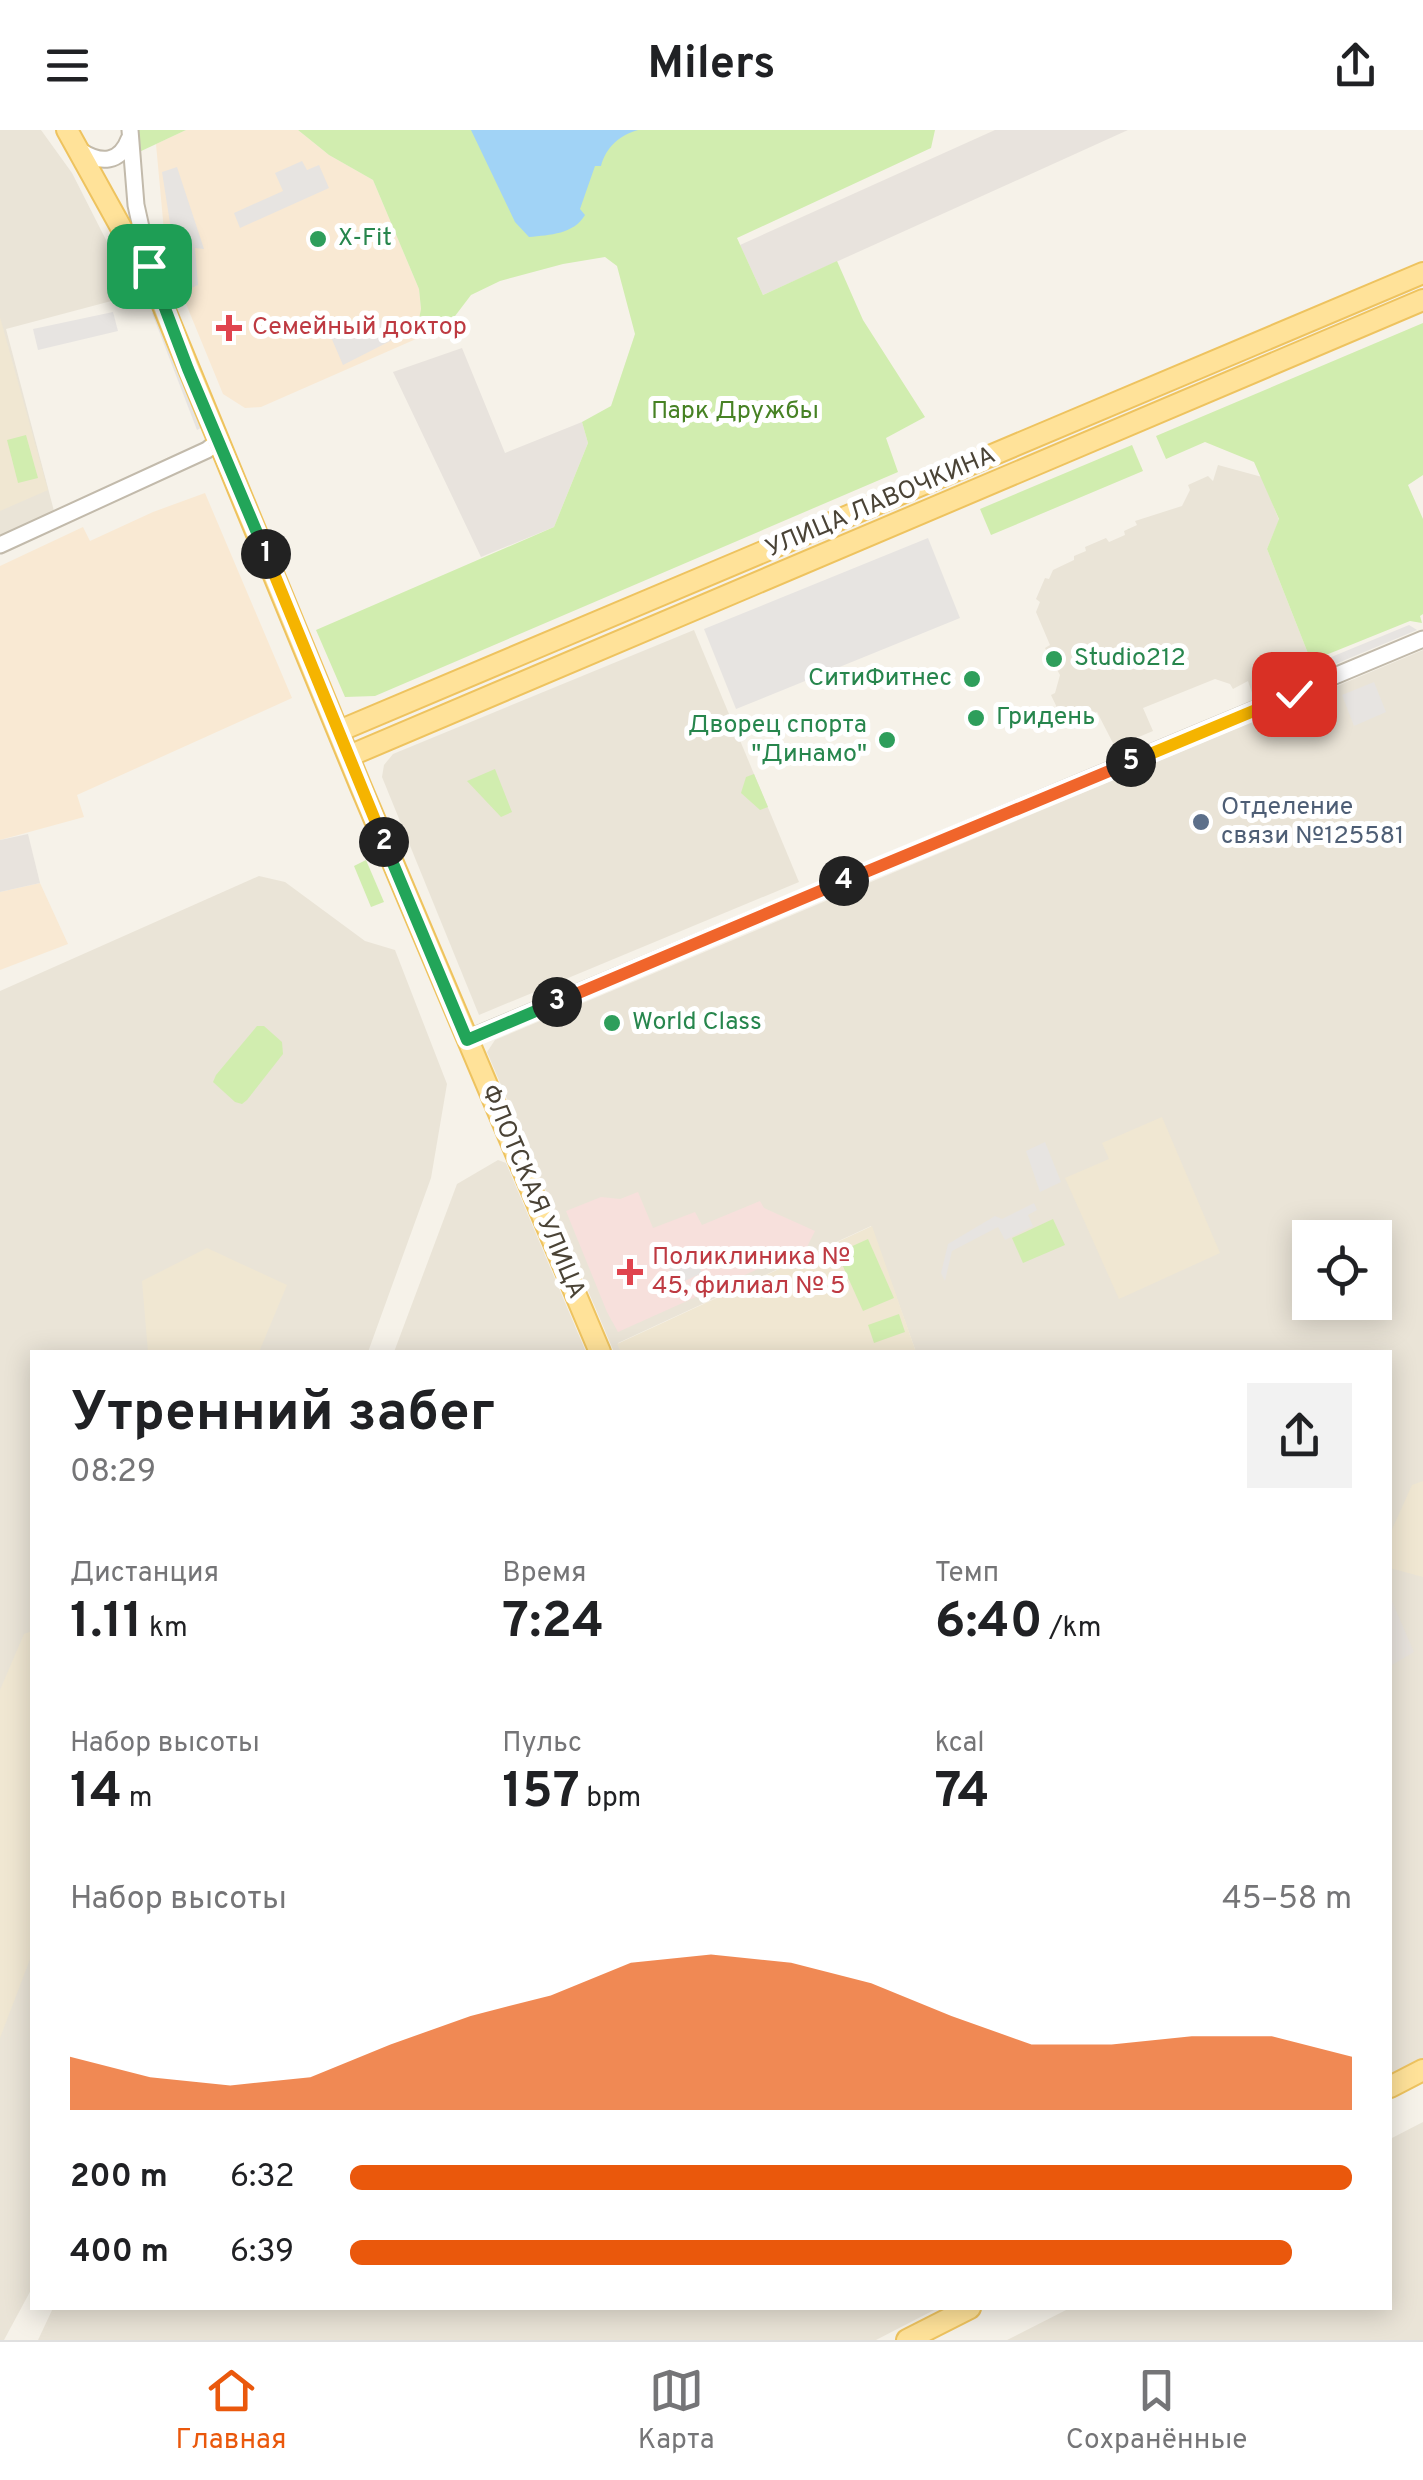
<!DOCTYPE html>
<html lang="ru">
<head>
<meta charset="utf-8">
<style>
	body { margin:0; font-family:Overpass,sans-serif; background:#f2f2f2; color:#202124; height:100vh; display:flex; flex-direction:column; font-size:38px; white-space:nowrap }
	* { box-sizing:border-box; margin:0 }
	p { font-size:32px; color:#757577 }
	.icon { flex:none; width:55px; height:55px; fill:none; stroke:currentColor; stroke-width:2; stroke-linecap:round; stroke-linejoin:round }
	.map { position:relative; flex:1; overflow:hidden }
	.panel { position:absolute; left:30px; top:1220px; width:1362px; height:960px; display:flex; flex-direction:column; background:#fff; border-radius:0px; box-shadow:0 5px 25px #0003 }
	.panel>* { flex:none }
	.fabs { position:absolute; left:1292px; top:1090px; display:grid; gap:20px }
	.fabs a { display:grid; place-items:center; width:100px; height:100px; border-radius:0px; background:#fff; box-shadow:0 5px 25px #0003; font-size:50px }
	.pin { position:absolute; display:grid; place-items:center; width:85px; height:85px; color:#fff; margin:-42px; border-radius:20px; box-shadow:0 5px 15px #0006 }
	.km { position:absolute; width:50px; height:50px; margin:-25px; border-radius:50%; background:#222; color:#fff; font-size:28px; line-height:50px; text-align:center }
	.round { display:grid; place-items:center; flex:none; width:105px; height:105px; border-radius:0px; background:#f2f2f2 }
	.head { display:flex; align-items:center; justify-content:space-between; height:170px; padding:0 40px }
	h1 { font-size:55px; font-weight:700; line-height:75px }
	.metrics { display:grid; grid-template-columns:repeat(3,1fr); gap:15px; height:170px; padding:10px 40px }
	.metrics div { display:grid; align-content:center }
	.metrics b { font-size:50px; font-weight:700 }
	.metrics small { font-size:28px; font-weight:400 }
	.metrics p { font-size:28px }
	.chart { height:280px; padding:20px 40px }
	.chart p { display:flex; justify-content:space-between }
	.chart svg { width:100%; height:180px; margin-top:10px; fill:#ea580c; opacity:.7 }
	ul { padding:0 40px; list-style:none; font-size:32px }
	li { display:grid; grid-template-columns:160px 120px 1fr; align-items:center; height:75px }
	li i { height:25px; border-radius:12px; background:#ea580c }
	header { display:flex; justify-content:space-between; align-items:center; height:130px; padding:0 40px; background:#fff; font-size:45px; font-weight:700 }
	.tabs { display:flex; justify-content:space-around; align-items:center; height:140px; border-top:2px solid #e0e0e0; background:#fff; font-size:28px; color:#757577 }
	.tabs a { display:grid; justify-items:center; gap:5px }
	.tabs .current { color:#ea580c }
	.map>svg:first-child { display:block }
	.residential { fill:#eae4d7; fill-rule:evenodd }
	.commercial { fill:#f9e9d3 }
	.industrial { fill:#e8e3dd }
	.education { fill:#f0e7d2 }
	.medical { fill:#f7e0dc }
	.green { fill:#d1edaf }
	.parking { fill:#e7e4e1 }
	.water { fill:#a1d3f6 }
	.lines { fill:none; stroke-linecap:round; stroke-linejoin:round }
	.minor-casing { stroke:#c2baab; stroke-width:19 }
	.major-casing { stroke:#eec35f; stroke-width:24 }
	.minor { stroke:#fff; stroke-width:15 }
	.major { stroke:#ffe299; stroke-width:20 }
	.split-1-casing { stroke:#fff; stroke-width:20 }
	.split-2-casing { stroke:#fff; stroke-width:20 }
	.split-3-casing { stroke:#fff; stroke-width:20 }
	.split-4-casing { stroke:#fff; stroke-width:20 }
	.split-5-casing { stroke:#fff; stroke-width:20 }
	.split-6-casing { stroke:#fff; stroke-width:20 }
	.split-1 { stroke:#22a559; stroke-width:12 }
	.split-2 { stroke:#f5b400; stroke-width:12 }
	.split-3 { stroke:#22a559; stroke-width:12 }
	.split-4 { stroke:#f0652b; stroke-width:12 }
	.split-5 { stroke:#f0652b; stroke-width:12 }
	.split-6 { stroke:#f5b400; stroke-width:12 }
	.leisure-dot { fill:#2e9e5b; stroke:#fff; stroke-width:4 }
	.health-dot { fill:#e0444e; stroke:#fff; stroke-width:4 }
	.service-dot { fill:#5c6f8a; stroke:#fff; stroke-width:4 }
	.labels { text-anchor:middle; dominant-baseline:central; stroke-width:10; stroke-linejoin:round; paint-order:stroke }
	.leisure-label { font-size:25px; fill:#27864d; stroke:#fff; text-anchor:start }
	.health-label { font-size:25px; fill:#be3a42; stroke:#fff; text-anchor:start }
	.park-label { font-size:25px; fill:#478224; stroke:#fff }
	.street-label { font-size:25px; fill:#4a4336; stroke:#fff }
	.service-label { font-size:25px; fill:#4e5e75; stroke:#fff; text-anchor:start }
</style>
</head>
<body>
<header><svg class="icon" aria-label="menu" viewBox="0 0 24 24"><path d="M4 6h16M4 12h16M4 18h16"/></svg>Milers<svg class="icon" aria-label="share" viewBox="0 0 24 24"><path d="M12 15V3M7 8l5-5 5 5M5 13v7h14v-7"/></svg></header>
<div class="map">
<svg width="1423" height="2210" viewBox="0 0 1423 2210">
	<rect width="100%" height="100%" fill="#f6f2e9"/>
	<!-- residential -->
	<g class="residential">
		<path d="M0,0h41l31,43 62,122 -128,34 48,182 -54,26z"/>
		<path d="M1218,335l44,12 17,43 -12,29 46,117 -61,27 -4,-12 -15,8 -3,-5 -15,-5 -72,29 10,23 -38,16 -18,-35 -21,10 -1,-4 -15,-4 -9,-19 4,-2 5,-18 -15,-27 5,-3 -14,-33 4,-10 -4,-3 9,-21 4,1 4,-9 21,-10v-4l12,-5 -1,-4 21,-9 3,4 16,-7 -1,-4 13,-6 -2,-4 47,-15 8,-16 -2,-5 20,-9 5,5z"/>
		<path d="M694,500l105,252 -320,133 -97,-238 2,-12 9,-11z"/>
		<path d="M1423,520v1408l-33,17v-723h-474l-45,-126 -253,117 3,9h-7l-127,-300 8,-12zM1310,1108h65v64h-65z"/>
		<path d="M259,746l26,6 80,59 30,9 52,134 -16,94 -63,174h-336v936l-28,52h-4v-1349z"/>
		<path d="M498,1030l8,3 80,189h-192l63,-168z"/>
		<path d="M1423,1992v218h-416l63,-32h320v-169z"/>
		<path d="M53,2178h885l-62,32h-838z"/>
	</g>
	<!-- commercial -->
	<g class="commercial">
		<path d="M186,0h112l31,25 44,25 46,109 2,20 -5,30 -155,68 -16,1 -22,-14 -48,-117 -11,-46 -8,-87z"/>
		<path d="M205,363l87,205 -215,97 7,22 -84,23v-274l83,-39 7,14 63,-29z"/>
		<path d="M40,753l28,61 -68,26v-78z"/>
	</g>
	<!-- industrial -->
	<g class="industrial">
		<path d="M995,0h133l-365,165 -23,-50z"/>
		<path d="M462,218l43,105 77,-31 6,21 -34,84 -73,30 -88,-185z"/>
		<path d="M28,704l12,49 -40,9v-52z"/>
		<path d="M1390,1467l24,55 -22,13 -2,-5z"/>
	</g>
	<!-- education -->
	<g class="education">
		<path d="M0,187l48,173 -48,21z"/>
		<path d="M1162,987l58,136 -101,46 -54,-121 44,-19 -7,-16z"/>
		<path d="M872,1096l44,126h-295l-4,-8z"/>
		<path d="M207,1118l80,37 -28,67h-111l-6,-71z"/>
		<path d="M1423,1351v96l-33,-9v-34l22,-49z"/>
		<path d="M32,1501v323l-32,84v-348l24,-56z"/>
	</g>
	<!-- medical -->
	<path class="medical" d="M638,1062l15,36 42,-16 7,13 58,-24 4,7 51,23 -8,16 -189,85 -11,-20 -41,-101 35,-14 19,2z"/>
	<!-- green -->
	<g class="green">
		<path d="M136,0h50l-49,23z"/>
		<path d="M298,0h637l-4,18 -194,90 26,57 74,-34 26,59 62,97 -39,21 12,34 -523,224 -30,1 -29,-67 238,-103 34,-84 -6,-21 29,-16 24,-72 -18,-68 -12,-9 -42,7 -63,17 -29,14 -19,25 -35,9 4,-20 -2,-20 -46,-109 -44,-25z"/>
		<path d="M1423,193v152l-15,10 15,34v95l-3,2 2,7 -12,-2 -99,40 -44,-112 12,-30 -25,-57 -49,-20 -39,17 -10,-23z"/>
		<path d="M26,305l12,43 -20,5 -11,-43z"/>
		<path d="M1132,315l11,26 -152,64 -11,-26z"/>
		<path d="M495,639l17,43 -11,5 -34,-36z"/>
		<path d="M754,644l14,33 -8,3 -19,-17 5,-16z"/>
		<path d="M366,730l18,42 -13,5 -17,-41z"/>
		<path d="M257,896h7l18,16 1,12 -36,46 -5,4 -7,-2 -22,-20 3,-7z"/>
		<path d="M1053,1089l12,26 -42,18 -11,-25z"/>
		<path d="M868,1109l26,59 -31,13 -26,-58z"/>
		<path d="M899,1184l6,18 -31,11 -6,-18z"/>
	</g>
	<!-- parking -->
	<g class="parking">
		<path d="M302,31l5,9 12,-5 10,23 -89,40 -6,-15 49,-22 -8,-18z"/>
		<path d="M177,37l27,82 -9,-1 3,37 -17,8 -19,-121z"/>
		<path d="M158,180l46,116 -7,4 -45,-117z"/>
		<path d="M113,182l5,19 -80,19 -5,-21z"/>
		<path d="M373,187l11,4 8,-4 10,18 -59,30 -12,-28z"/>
		<path d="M928,408l32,80 -224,91 -32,-80z"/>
		<path d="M1409,495l8,5 -84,35 -9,-5z"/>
		<path d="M1374,552l12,30 -32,14 -12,-31z"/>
		<path d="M1045,1012l16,40 -21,10 -14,-41z"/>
		<path d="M1034,1073l3,7 -9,5 5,11 -28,14 -7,-13 -46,24 -7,30 -4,-8 7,-29 47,-28 7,3z"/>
		<path d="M675,1124h20l7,19 -26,12 -11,-27z"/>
	</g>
	<!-- water -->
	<path class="water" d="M471,0h167c-18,5 -32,17 -37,36h-6l-15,43 5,6c-11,19 -35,20 -56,22l-14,-15z"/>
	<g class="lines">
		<defs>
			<g id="minor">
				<path d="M130,0l6,75 14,63"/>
				<path d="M81,21c20,13 39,12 48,-12"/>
				<path d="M0,415l207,-95 10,-8"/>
				<path d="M467,909l956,-400"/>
			</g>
			<g id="major">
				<path d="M67,0l92,166 201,489 240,567"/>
				<path d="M339,601l1084,-458"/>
				<path d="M349,626l1074,-456"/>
				<path d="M1390,1957l33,-17"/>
				<path d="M907,2210l63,-32"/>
			</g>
		</defs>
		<!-- minor casing -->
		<use href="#minor" class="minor-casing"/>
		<!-- major casing -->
		<use href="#major" class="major-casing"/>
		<!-- minor -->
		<use href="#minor" class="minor"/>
		<!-- major -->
		<use href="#major" class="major"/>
	</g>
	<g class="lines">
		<defs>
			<path id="split-1" d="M149,136l39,103 78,185"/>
			<path id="split-2" d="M266,424l118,288"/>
			<path id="split-3" d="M384,712l83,198 90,-38"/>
			<path id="split-4" d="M557,872l287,-121"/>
			<path id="split-5" d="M844,751l287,-119"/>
			<path id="split-6" d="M1131,632l163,-68"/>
		</defs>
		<!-- split-1 casing -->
		<use href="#split-1" class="split-1-casing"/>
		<!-- split-2 casing -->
		<use href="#split-2" class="split-2-casing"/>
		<!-- split-3 casing -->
		<use href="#split-3" class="split-3-casing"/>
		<!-- split-4 casing -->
		<use href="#split-4" class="split-4-casing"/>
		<!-- split-5 casing -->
		<use href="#split-5" class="split-5-casing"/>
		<!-- split-6 casing -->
		<use href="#split-6" class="split-6-casing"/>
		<!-- split-1 -->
		<use href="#split-1" class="split-1"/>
		<!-- split-2 -->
		<use href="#split-2" class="split-2"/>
		<!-- split-3 -->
		<use href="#split-3" class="split-3"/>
		<!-- split-4 -->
		<use href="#split-4" class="split-4"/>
		<!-- split-5 -->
		<use href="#split-5" class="split-5"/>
		<!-- split-6 -->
		<use href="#split-6" class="split-6"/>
	</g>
	<!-- markers -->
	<g class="leisure-dot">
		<circle cx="318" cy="109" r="10"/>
		<circle cx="1054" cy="529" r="10"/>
		<circle cx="972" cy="549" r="10"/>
		<circle cx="976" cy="588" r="10"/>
		<circle cx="887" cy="610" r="10"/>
		<circle cx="612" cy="893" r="10"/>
	</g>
	<g class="health-dot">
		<path d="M224 183h10v10h10v10h-10v10h-10v-10h-10v-10h10z"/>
		<path d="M625 1127h10v10h10v10h-10v10h-10v-10h-10v-10h10z"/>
	</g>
	<circle class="service-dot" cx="1201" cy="692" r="10"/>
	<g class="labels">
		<!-- leisure labels -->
		<g class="leisure-label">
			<text x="338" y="109">X-Fit</text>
			<text x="1074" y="529">Studio212</text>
			<text x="952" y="549" text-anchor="end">СитиФитнес</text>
			<text x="996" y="588">Гридень</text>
			<text x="867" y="596" text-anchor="end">Дворец спорта<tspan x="867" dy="29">"Динамо"</tspan></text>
			<text x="632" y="893">World Class</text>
		</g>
		<!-- health labels -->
		<g class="health-label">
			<text x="252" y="198">Семейный доктор</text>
			<text x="652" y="1128">Поликлиника №<tspan x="652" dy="29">45, филиал № 5</tspan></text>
		</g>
		<!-- park labels -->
		<g class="park-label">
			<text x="735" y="282">Парк Дружбы</text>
		</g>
		<!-- street labels -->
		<g class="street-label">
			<text transform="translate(881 373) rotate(-23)">УЛИЦА ЛАВОЧКИНА</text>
			<text transform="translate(532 1062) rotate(67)">ФЛОТСКАЯ УЛИЦА</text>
		</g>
		<!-- service labels -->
		<g class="service-label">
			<text x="1221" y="678">Отделение<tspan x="1221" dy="29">связи №125581</tspan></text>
		</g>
	</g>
</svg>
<div class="fabs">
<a><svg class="icon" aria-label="locate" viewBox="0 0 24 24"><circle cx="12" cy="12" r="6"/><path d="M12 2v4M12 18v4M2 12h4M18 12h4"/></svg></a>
</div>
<div class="pin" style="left:149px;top:136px;background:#1e9e55"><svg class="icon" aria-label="arrive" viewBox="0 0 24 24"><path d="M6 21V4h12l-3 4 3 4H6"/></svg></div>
<div class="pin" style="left:1294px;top:564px;background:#d93025"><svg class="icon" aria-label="check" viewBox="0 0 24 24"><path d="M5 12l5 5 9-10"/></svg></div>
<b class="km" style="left:266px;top:424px">1</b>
<b class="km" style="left:384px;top:712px">2</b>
<b class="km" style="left:557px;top:872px">3</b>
<b class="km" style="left:844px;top:751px">4</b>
<b class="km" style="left:1131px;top:632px">5</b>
<section class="panel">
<div class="head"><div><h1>Утренний забег</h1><p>08:29</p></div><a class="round"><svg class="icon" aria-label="share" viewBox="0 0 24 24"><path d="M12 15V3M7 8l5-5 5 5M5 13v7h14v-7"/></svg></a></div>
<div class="metrics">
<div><p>Дистанция</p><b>1.11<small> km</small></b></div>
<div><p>Время</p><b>7:24</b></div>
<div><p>Темп</p><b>6:40<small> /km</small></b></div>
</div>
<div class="metrics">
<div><p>Набор высоты</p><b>14<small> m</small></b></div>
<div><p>Пульс</p><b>157<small> bpm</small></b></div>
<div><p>kcal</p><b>74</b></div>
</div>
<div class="chart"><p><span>Набор высоты</span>45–58 m</p>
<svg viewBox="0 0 160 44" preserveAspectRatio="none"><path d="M0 44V31L10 36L20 38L30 36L40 28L50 21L60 16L70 8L80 6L90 8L100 13L110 21L120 28L130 28L140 26L150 26L160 31V44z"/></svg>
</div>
<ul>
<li><b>200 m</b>6:32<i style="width:100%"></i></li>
<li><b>400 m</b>6:39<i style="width:94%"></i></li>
</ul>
</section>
</div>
<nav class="tabs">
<a class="current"><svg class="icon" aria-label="home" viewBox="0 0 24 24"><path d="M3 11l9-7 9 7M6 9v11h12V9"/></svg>Главная</a>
<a><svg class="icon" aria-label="map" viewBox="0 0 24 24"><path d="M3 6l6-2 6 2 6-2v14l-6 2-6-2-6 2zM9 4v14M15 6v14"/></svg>Карта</a>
<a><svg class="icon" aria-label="saved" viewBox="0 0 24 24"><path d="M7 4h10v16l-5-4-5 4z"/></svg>Сохранённые</a>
</nav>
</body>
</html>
